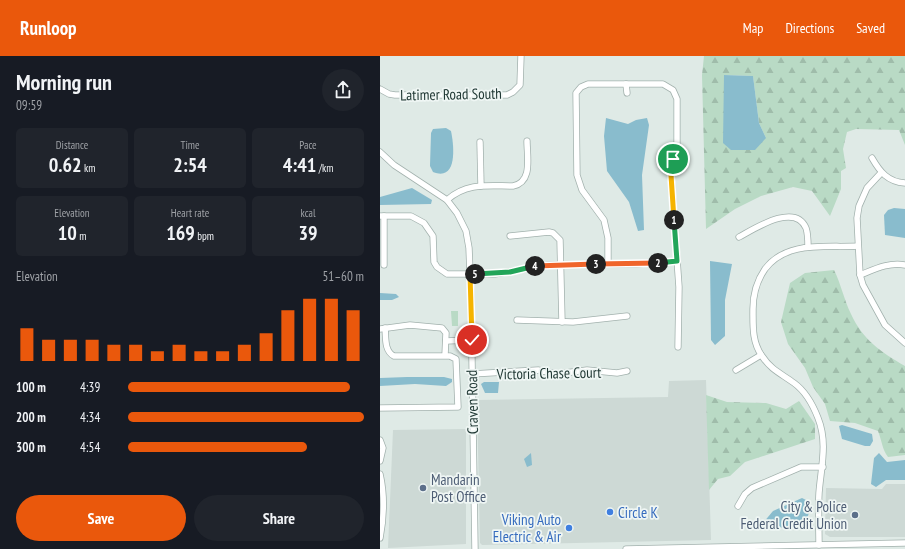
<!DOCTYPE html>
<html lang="en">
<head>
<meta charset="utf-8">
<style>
	body { margin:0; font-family:"PT Sans Narrow",sans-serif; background:#20242c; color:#f1f3f6; height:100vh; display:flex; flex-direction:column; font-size:15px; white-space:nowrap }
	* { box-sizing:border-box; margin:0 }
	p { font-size:13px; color:#9ea1a6 }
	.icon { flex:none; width:22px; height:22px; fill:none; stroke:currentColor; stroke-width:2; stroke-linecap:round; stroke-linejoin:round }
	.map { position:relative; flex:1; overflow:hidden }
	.side { display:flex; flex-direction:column; background:#171b24; width:380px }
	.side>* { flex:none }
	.pin { position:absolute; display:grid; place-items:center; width:34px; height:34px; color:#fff; margin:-17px; border:2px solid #fff; border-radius:50%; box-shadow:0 1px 4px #0007 }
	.km { position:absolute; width:20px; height:20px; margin:-10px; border-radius:50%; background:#222; color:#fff; font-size:11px; line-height:20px; text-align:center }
	.round { display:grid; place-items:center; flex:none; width:42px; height:42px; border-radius:21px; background:#20242c }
	.overview { display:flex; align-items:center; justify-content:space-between; height:68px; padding:0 16px }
	h1 { font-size:22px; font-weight:700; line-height:30px }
	.stats { display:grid; grid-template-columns:repeat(3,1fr); gap:6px; height:68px; padding:4px 16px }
	.stats div { display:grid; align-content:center; border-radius:6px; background:#20242c; text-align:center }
	.stats b { font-size:20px; font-weight:700 }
	.stats small { font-size:11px; font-weight:400 }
	.stats p { font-size:11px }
	.chart { height:112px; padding:8px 16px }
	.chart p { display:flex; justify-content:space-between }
	.chart svg { width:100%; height:72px; margin-top:4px; stroke:#ea580c; stroke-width:6 }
	.cta { display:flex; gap:8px; margin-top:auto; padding:8px 16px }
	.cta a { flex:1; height:46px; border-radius:24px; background:#ea580c; color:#fff; font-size:16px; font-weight:700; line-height:46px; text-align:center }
	.cta a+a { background:#20242c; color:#f1f3f6 }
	ul { padding:0 16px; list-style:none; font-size:13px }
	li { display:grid; grid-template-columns:64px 48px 1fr; align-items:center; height:30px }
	li i { height:10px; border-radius:5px; background:#ea580c }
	header { display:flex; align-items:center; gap:24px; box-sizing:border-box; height:56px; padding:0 20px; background:#ea580c; color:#fff }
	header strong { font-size:19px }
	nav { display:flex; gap:22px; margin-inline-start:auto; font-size:14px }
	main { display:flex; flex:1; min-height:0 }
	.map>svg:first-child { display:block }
	.built { fill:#cdd9d5 }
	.forest { fill:url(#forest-firs); fill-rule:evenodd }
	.pitch { fill:#b9dac5 }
	.water { fill:#89bccd }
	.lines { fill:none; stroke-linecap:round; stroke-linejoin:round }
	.minor-casing { stroke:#a2b1ad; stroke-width:7 }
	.minor { stroke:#fff; stroke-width:5.5 }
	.split-1-casing { stroke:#fff; stroke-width:8 }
	.split-2-casing { stroke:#fff; stroke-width:8 }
	.split-3-casing { stroke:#fff; stroke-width:8 }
	.split-4-casing { stroke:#fff; stroke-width:8 }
	.split-5-casing { stroke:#fff; stroke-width:8 }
	.split-6-casing { stroke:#fff; stroke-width:8 }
	.split-1 { stroke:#f5b400; stroke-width:5 }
	.split-2 { stroke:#22a559; stroke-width:5 }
	.split-3 { stroke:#f0652b; stroke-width:5 }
	.split-4 { stroke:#f0652b; stroke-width:5 }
	.split-5 { stroke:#22a559; stroke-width:5 }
	.split-6 { stroke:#f5b400; stroke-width:5 }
	.service-dot { fill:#5c6f8a; stroke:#eff6f4; stroke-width:1.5 }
	.shop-dot { fill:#3f7fe0; stroke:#eff6f4; stroke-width:1.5 }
	.labels { text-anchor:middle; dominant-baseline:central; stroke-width:3.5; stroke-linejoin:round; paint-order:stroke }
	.street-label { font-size:15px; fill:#213935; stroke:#eff6f4 }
	.service-label { font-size:15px; fill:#4e5e75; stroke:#eff6f4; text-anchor:start }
	.shop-label { font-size:15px; fill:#366cbe; stroke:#eff6f4; text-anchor:start }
</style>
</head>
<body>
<header>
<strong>Runloop</strong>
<nav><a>Map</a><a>Directions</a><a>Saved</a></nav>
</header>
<main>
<section class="side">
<div class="overview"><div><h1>Morning run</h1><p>09:59</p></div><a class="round"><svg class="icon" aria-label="share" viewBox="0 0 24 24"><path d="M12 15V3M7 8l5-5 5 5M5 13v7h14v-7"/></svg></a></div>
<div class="stats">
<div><p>Distance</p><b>0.62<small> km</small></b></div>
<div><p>Time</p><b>2:54</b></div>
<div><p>Pace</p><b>4:41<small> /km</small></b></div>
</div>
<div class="stats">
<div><p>Elevation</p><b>10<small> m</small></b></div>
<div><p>Heart rate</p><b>169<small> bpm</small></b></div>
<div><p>kcal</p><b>39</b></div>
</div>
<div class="chart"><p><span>Elevation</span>51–60 m</p>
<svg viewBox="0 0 160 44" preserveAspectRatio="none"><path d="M5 44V24M15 44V31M25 44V31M35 44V31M45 44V34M55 44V34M65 44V38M75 44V34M85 44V38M95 44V38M105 44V34M115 44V27M125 44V13M135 44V6M145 44V6M155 44V13"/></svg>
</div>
<ul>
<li><b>100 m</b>4:39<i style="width:94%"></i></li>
<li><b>200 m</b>4:34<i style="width:100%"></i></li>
<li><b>300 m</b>4:54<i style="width:76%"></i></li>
</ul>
<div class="cta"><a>Save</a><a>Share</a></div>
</section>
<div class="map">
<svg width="525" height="493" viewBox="0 0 525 493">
	<defs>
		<pattern id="forest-firs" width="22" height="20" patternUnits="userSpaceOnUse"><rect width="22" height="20" fill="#b9dac5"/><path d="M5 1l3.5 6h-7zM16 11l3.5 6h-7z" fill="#9fbcaa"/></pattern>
	</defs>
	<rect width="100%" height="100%" fill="#dfeae6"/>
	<!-- built -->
	<g class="built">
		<path d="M326,324l5,160 -229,5 -2,-2 -3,-143 191,-3 1,-16z"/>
		<path d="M86,373v115l-78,4 5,-118z"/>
		<path d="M506,428h19v53h-75l-5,-3 1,-46 56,1z"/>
	</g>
	<!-- forest -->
	<g class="forest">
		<path d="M324,0h201v89l-6,-15 -43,-1 -9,3 -4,17 3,19 -5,3v18l-11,27 -18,-25 -19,-4 -32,9 -26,13 -29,20 -4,-154zM344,19l29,1 6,47 7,15 -42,-35z"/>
		<path d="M454,214c7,14 10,30 17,44 12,26 30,38 54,52v89l-17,2c-6,-8 -6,-16 -10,-26l-23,-8 -25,-2 -5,-17 -12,-17 -8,-19 -17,-24 -7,-22 9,-39 15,-10z"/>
		<path d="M326,339l21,7 39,1 20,6 13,-8 16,23v15l-70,23 -15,14 -12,3 -9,11z"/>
	</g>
	<!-- pitch -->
	<path class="pitch" d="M71,255h7v15h-6z"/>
	<!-- water -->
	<g class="water">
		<path d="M344,19l29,1 6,47 7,15 -11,12h-24l-8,-7z"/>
		<path d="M226,62l22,6 8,-4 11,-2 2,7 -7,50 2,55 -6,1 -9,-29 -22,-31 -3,-35z"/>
		<path d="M66,72l5,3c3,14 7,51 -18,41l-3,-6 1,-33 2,-4z"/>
		<path d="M32,132l20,12 -1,4 -51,1v-8z"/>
		<path d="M514,152l11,1v29l-20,-3 -1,-20 4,-5z"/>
		<path d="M330,205l22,3 -7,36v36l-10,9 -4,-5z"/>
		<path d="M0,237l16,1 3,3 -7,3h-12z"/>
		<path d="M27,321h37l8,2v3l-6,4 -31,-2 -35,2v-8z"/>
		<path d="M104,326h15l-1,11h-13l-4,-9z"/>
		<path d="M462,369l30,9 1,7 -3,5h-5l-23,-7 -3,-13z"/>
		<path d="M151,397l1,12 -5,2 -3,-8z"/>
		<path d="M499,397l8,9 18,-2v20h-19l-10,7 -5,-3 3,-26z"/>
		<path d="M422,442l4,2 3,12 -3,12 -7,4 -35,-1 -1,-4 10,-12z"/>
	</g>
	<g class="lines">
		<defs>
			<g id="minor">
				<path d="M246,28l1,9"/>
				<path d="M0,33l9,5 6,1h112l6,-3 7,-7 1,-29"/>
				<path d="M100,86l1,44"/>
				<path d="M0,96l14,13 53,35 10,13 9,18 3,17 2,50 4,251"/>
				<path d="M492,102c8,14 16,24 33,25"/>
				<path d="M501,117l-14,15 -8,18 -2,12 3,57 3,10 22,40 20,18"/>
				<path d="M67,144c20,-18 42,-14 66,-14 20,-4 14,-29 14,-45"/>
				<path d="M0,160h31l13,7 9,13 1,26 3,5 10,7h48l53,-9 88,-1 41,-3"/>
				<path d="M4,160v49"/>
				<path d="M130,180l39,-4 4,1 7,7 2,82"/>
				<path d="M359,181c15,-8 56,-35 67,-9 2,6 2,13 2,19"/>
				<path d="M228,208v-26l-4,-18 -22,-30 -5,-15 -1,-82 5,-6 7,-3h75l10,6 4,9v47l-4,13 -2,16 8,112 -1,60"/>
				<path d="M480,219c15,-6 29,-13 45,-10"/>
				<path d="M137,264l56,2 54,-6"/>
				<path d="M0,273l30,-4 32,3 4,5 -1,22"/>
				<path d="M66,285l26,-1"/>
				<path d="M356,314l25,-15"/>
				<path d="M92,318l66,-4 19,4 30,-4 30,3 10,-2"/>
				<path d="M0,352l78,-1 -2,-48 -6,-3h-56c-10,-5 -8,-19 -9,-28"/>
				<path d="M0,384l3,8 -3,13"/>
				<path d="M0,418c5,22 4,43 0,64"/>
				<path d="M358,450l7,-12 7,-6 49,-21h22"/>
				<path d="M439,489c0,-17 -1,-35 0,-52 2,-26 9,-50 -1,-75 -5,-13 -13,-27 -24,-35 -12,-9 -23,-13 -32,-27 -10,-14 -9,-30 -9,-47 0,-15 3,-27 12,-40 22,-29 61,-21 93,-23"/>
				<path d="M246,493l279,-6"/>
			</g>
		</defs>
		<!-- minor casing -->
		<use href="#minor" class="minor-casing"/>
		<!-- minor -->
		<use href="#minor" class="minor"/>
	</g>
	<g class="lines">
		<defs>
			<path id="split-1" d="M293,103l-2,16 3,45"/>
			<path id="split-2" d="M278,207l19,-2 -3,-41"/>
			<path id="split-3" d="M216,208l62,-1"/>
			<path id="split-4" d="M155,210l61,-2"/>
			<path id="split-5" d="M95,218l35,-2 25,-6"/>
			<path id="split-6" d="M92,284l-2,-66h5"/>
		</defs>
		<!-- split-1 casing -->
		<use href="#split-1" class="split-1-casing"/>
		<!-- split-2 casing -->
		<use href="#split-2" class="split-2-casing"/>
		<!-- split-3 casing -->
		<use href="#split-3" class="split-3-casing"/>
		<!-- split-4 casing -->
		<use href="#split-4" class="split-4-casing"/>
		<!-- split-5 casing -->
		<use href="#split-5" class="split-5-casing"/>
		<!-- split-6 casing -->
		<use href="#split-6" class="split-6-casing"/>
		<!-- split-1 -->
		<use href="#split-1" class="split-1"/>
		<!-- split-2 -->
		<use href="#split-2" class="split-2"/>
		<!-- split-3 -->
		<use href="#split-3" class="split-3"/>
		<!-- split-4 -->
		<use href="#split-4" class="split-4"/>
		<!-- split-5 -->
		<use href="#split-5" class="split-5"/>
		<!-- split-6 -->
		<use href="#split-6" class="split-6"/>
	</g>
	<!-- markers -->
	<g class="service-dot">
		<circle cx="43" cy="432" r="4"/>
		<circle cx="475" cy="459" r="4"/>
	</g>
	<g class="shop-dot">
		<circle cx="230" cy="456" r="4"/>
		<circle cx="189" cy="472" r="4"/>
	</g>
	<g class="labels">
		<!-- street labels -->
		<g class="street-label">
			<text transform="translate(71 38) rotate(-1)">Latimer Road South</text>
			<text transform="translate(169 317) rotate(-1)">Victoria Chase Court</text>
			<text transform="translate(92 346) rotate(-91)">Craven Road</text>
		</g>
		<!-- service labels -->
		<g class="service-label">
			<text x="51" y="423">Mandarin<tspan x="51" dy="17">Post Office</tspan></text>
			<text x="467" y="450" text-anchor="end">City &amp; Police<tspan x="467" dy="17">Federal Credit Union</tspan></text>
		</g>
		<!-- shop labels -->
		<g class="shop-label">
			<text x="238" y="456">Circle K</text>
			<text x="181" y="463" text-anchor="end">Viking Auto<tspan x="181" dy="17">Electric &amp; Air</tspan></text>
		</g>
	</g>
</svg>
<div class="pin" style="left:293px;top:103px;background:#1e9e55"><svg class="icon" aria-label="arrive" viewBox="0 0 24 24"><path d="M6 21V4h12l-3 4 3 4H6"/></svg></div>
<div class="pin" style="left:92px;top:284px;background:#d93025"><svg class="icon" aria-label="check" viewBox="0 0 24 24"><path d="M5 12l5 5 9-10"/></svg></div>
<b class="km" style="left:294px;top:164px">1</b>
<b class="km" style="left:278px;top:207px">2</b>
<b class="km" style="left:216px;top:208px">3</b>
<b class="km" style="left:155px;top:210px">4</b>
<b class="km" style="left:95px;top:218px">5</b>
</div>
</main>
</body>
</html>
